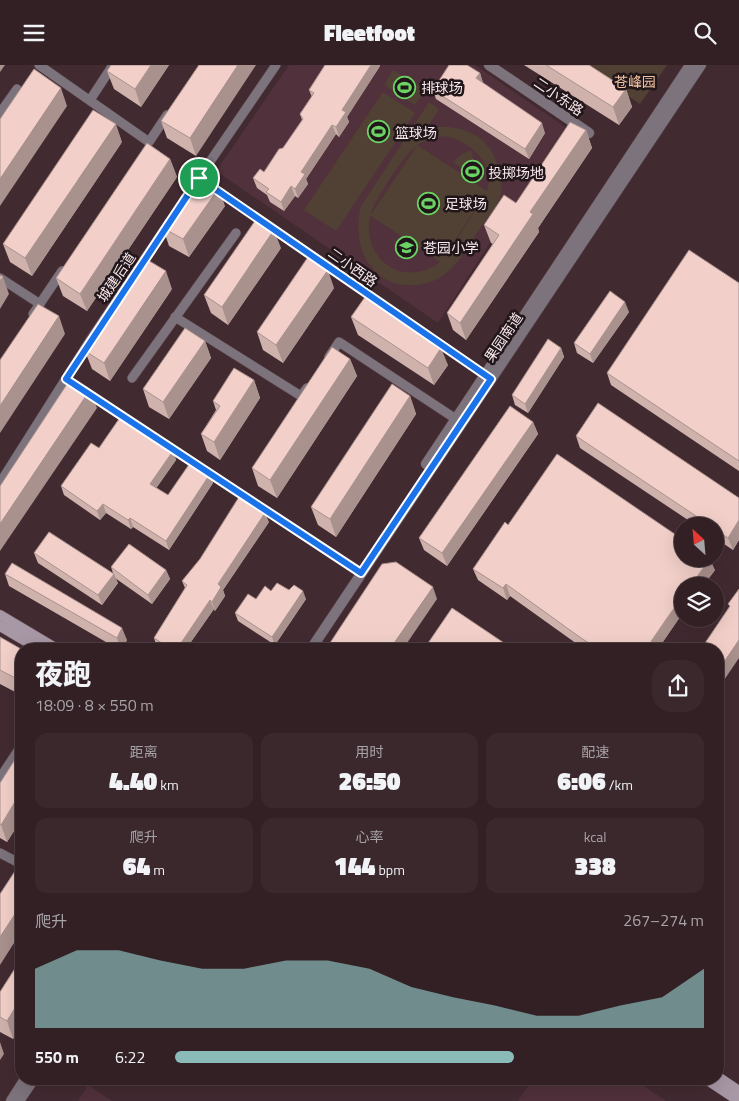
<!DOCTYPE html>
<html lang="zh">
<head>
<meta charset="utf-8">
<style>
	body { margin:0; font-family:"Titillium Web","Noto Sans SC",sans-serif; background:#3a282d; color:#f1f3f6; height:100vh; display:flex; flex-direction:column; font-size:19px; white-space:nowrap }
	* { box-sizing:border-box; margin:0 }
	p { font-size:16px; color:#a8a3a7 }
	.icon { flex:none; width:28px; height:28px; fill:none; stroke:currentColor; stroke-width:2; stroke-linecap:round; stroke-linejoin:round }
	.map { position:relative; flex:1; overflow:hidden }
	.side { position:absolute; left:15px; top:578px; width:709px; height:442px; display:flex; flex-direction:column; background:#322025; border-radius:20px; box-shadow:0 5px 20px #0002,0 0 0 1px #4d3e42 }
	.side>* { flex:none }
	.needle { width:32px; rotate:334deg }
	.fabs { position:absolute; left:674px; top:452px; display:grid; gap:10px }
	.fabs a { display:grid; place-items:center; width:50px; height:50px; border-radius:50%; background:#322025; box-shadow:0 5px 20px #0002,0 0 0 1px #4d3e42; font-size:25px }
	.pin { position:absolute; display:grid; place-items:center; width:42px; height:42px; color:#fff; margin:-21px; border:2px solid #fff; border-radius:50%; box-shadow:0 1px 5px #0007 }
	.round { display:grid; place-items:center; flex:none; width:52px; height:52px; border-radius:20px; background:#3a282d }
	.headline { display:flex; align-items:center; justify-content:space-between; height:85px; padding:0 20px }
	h1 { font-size:28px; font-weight:800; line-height:38px }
	.stats { display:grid; grid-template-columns:repeat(3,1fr); gap:8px; height:85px; padding:5px 20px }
	.stats div { display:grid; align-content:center; border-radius:12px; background:#3a282d; text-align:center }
	.stats b { font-size:25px; font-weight:800 }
	.stats small { font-size:14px; font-weight:400 }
	.stats p { font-size:14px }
	.chart { height:140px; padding:10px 20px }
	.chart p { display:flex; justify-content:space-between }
	.chart svg { width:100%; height:90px; margin-top:5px; fill:#8bbbb9; opacity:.7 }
	ul { padding:0 20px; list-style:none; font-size:16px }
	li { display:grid; grid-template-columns:80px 60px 1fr; align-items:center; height:38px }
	li i { height:12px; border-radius:6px; background:#8bbbb9 }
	header { display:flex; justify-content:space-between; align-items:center; height:65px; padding:0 20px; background:#322025; font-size:22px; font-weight:800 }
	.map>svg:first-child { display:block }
	.built { fill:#51313b }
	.green { fill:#514034; fill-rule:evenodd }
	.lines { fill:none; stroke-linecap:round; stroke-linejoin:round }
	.lane-casing { stroke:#5f484f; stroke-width:10 }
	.street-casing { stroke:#5f484f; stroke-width:11 }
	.secondary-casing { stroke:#5f484f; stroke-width:11 }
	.lane { stroke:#7d737c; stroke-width:9 }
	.street { stroke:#7d737c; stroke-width:10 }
	.secondary { stroke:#a897a5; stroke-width:10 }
	.wall { fill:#d0b2ad }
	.shaded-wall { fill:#a9918d }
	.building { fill:#f2cfc9; stroke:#a9918d }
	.route-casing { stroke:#fff; stroke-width:10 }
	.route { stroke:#1a73e8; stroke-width:6 }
	.labels { text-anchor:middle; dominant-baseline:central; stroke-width:5; stroke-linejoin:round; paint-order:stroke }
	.park-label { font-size:14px; fill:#f1c2a1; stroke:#211619 }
	.poi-label { font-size:14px; fill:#f9e8ed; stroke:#211619; text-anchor:start }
	.street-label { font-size:14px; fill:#f9e8ed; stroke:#211619 }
</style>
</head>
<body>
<header><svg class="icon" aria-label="menu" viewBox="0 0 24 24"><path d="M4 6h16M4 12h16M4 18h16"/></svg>Fleetfoot<svg class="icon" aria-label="search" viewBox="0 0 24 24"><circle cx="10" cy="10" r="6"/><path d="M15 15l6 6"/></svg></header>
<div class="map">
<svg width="739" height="1036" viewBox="0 0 739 1036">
	<rect width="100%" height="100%" fill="#422a31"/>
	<!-- built -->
	<g class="built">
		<path d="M289,0h186l90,62 -127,196 -222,-152z"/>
		<path d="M533,1014h100l33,22h-148z"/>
		<path d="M88,1020l24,16h-34z"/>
	</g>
	<!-- green -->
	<g class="green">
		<path d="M582,0h85l-27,39z"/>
		<path d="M393,5l32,20 -10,15 -31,-20z"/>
		<path d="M383,27l32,21 -79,118 -32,-21z"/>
		<path d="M429,37l10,7 -12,19c30,-5 60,4 70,35 4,10 6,20 4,30 -2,12 -14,25 -21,35 -19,29 -32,59 -73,57 -12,0 -21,-4 -30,-12 -19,-18 -22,-43 -16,-67zM446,71c24,6 50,27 41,55l-70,-46 11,-6zM416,82l-44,66h-1c4,-13 34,-61 45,-66zM486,129l-39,60 -5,6 43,-66zM370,151h1l69,46c-37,27 -78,-2 -70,-46z"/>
		<path d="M471,85l9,31 -27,-19 9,-8z"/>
	</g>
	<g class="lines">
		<defs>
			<g id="lane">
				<path d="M39,0l110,77 18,-27"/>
				<path d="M90,35l23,-35"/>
				<path d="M0,48l17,-24"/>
				<path d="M194,120l82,-120"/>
				<path d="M212,122l277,191"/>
				<path d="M0,213l40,26"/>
				<path d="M33,249l29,-43"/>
				<path d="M175,252l126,79 6,-8"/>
				<path d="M329,292l10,-15 123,81"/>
				<path d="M132,313l104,-145"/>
				<path d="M83,325l278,183"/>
				<path d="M0,418l91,-144 79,-118"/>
				<path d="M0,713l21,-32"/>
				<path d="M0,788l21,11"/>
			</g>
			<g id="street">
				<path d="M489,0l100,68"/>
				<path d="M426,399l264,-399"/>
				<path d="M311,584l390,-584"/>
				<path d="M11,1036l14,-22"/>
				<path d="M19,1036l15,-22"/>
			</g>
			<g id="secondary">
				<path d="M0,550l57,34"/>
				<path d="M0,561l39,23"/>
				<path d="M718,1012l21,14"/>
				<path d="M706,1014l33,22"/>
			</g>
		</defs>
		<!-- lane casing -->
		<use href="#lane" class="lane-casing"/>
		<!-- street casing -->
		<use href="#street" class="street-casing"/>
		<!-- secondary casing -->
		<use href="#secondary" class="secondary-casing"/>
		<!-- lane -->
		<use href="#lane" class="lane"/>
		<!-- street -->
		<use href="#street" class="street"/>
		<!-- secondary -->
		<use href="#secondary" class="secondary"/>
	</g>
	<!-- wall -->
	<g class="wall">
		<path d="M111,0h58l-28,42 -27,-18 -7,-18z"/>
		<path d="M199,0l-3,91 -29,-18 -6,-17z"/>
		<path d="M325,0h55v1l-33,51 2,5 -10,15 -3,-3 -30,45 2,5 -10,14 -3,-2 -11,15 -14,-9 -3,-7 -10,-7 -4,-10 11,-6 19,-24 19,-28 -2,-6 12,-17 -3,-7z"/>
		<path d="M524,0h65l37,24 6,18 -13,18z"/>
		<path d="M480,8l3,10 62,50 -16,26 -93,-60 -3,-9z"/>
		<path d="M586,65l6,18 -54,80 1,4 -73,108 -13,-10 -6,-17 46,-69 -2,-1 -7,-18 32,-22z"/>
		<path d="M122,77l-90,134 -22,-14 -7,-18z"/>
		<path d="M170,94l7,18 -90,134 -24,-15 -7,-18z"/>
		<path d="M225,141l-36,51 -20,-11 -6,-18z"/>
		<path d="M281,183l-53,77 -17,-12 -7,-18z"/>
		<path d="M739,218v188l-128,-86 -4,-12z"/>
		<path d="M334,223l-51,75 -20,-13 -6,-18z"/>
		<path d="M172,224l-62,92 -18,-12 -7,-18z"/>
		<path d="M629,247l-36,51 -16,-10 -3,-10z"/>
		<path d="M351,252l97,48 -14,20 -76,-50z"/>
		<path d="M205,276l6,17 -42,61 -20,-12 -6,-18z"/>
		<path d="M561,283l3,9 -36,56 -13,-8 -3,-10z"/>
		<path d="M350,294l7,17 -80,122 -19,-12 -6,-18z"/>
		<path d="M254,315l6,18 -40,62 -13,-9 -6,-17 15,-24 -3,-9z"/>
		<path d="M410,331l6,18 -80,123 -18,-12 -7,-18z"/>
		<path d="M533,357l5,12 -91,132 -23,-16 -5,-12z"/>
		<path d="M576,371l163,62v42l-6,10 -18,-12v-12h-18l-117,-78z"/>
		<path d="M99,383l74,3 3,9 -20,28 12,7 42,-21 3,9 -44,67 -36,-23 -2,2 -25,-16 -6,7 -36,-25 -3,-9z"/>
		<path d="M269,457l-46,68 2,6 -10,15 -1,-2 -28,40h-27l-2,-2 -3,-9 31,-50 -3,-7z"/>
		<path d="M508,460l207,45 -12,16h-21v28l-24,35h-74l-74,-53 -3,4 -29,-20 -5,-11z"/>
		<path d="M34,488l79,20 -2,-6 55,3 4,9 -18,25 -37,-26 3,5 -16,22 -64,-42z"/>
		<path d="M5,509l122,66 -5,9h-4l-109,-63z"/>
		<path d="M271,526l35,8 -31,46 -37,-24 -3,-8 21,-14z"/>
		<path d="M0,572l21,12v46l-21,-11z"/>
		<path d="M21,685v70l-14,22 -7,-4v-55z"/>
		<path d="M21,894v67l-8,13 -13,-7v-40z"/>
	</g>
	<!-- shaded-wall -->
	<g class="shaded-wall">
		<path d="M0,0h5l-5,7z"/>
		<path d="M151,0h18l-28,42 -6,-18z"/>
		<path d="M238,0h18l-60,91 -6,-18z"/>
		<path d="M371,0h9v1l-33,51 2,5 -10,15 -3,-10 6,-17z"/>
		<path d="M480,8l3,10 -3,5 -4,-10z"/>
		<path d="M61,23l6,18 -67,100v-27z"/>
		<path d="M626,24l6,18 -13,18 -6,-18z"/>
		<path d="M542,58l3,10 -16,26 -4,-10z"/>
		<path d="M116,59l6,18 -90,134 -7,-18z"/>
		<path d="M332,60l4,9 -30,45 2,5 -10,14 -3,-9 6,-17z"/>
		<path d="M586,65l6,18 -54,80 1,4 -73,108 -6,-17 70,-111z"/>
		<path d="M170,94l7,18 -90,134 -7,-17z"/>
		<path d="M291,121l4,10 -11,15 -3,-9z"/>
		<path d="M219,123l6,18 -36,51 -6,-18z"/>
		<path d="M274,165l7,18 -53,77 -6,-18z"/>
		<path d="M328,205l6,18 -51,75 -7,-18z"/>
		<path d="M166,206l6,18 -62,92 -6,-18z"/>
		<path d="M3,212l6,17 -9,15v-28z"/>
		<path d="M625,237l4,10 -36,51 -3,-9z"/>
		<path d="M59,251l6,18 -65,99v-27z"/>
		<path d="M205,276l6,17 -42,61 -6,-17z"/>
		<path d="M441,283l7,17 -14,20 -6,-17z"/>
		<path d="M561,283l3,9 -36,56 -3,-9z"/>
		<path d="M350,294l7,17 -80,122 -7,-18z"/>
		<path d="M254,315l6,18 -40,62 -6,-18z"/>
		<path d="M90,325l7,18 -97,143v-27z"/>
		<path d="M410,331l6,18 -80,123 -6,-18z"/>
		<path d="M533,357l5,12 -91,132 -5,-13z"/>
		<path d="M173,386l3,9 -23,33 -3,-9z"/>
		<path d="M210,409l3,9 -44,67 -3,-9z"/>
		<path d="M103,439l3,9 -6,7 -3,-9z"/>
		<path d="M265,448l4,9 -46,68 2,6 -10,15 -3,-9 6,-18z"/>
		<path d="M130,453l3,9 -2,2 -3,-9z"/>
		<path d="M739,455v20l-6,10 -5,-12z"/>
		<path d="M710,494l5,11 -12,16h-13z"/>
		<path d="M166,505l4,9 -18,25 -4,-9z"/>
		<path d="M114,509l4,9 -16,22 -4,-10z"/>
		<path d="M506,519l4,12 -3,4 -4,-12z"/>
		<path d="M433,522l4,12 -34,50h-13z"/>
		<path d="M303,526l3,8 -31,46 -3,-8z"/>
		<path d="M682,532v17l-24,35h-12l19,-28z"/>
		<path d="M210,535l4,9 -28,40h-9z"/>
		<path d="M122,563l5,12 -5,9h-2l-3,-11z"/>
		<path d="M739,575v18l-21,31v-18z"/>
		<path d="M21,727v28l-14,22 -6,-17z"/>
		<path d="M21,840v27l-21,33v-28z"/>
		<path d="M21,933v28l-8,13 -6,-18z"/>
		<path d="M0,977l4,12 -4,6z"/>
	</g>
	<!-- building -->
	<g class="building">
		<path d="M111,0h40l-16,24 -28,-18z"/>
		<path d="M199,0h39l-48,73 -29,-17z"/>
		<path d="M325,0h46l-29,45 4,2 -10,15 -4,-2 -31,47 4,2 -10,15 -4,-3 -10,16 -15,-10 3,-3 -16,-11 7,-9 4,3 15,-23 4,-1 20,-29 -3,-5 14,-21 -5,-3z"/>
		<path d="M449,0h18l13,8 -4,5 66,45 -17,26 -92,-59z"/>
		<path d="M546,0h43l37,24 -13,18z"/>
		<path d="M34,4l27,19 -61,91v-60z"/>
		<path d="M93,45l23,14 -91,134 -22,-14z"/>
		<path d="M570,57l16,8 -56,82 3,2 -73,109 -13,-10 52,-78 -15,-10 20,-30 12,8z"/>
		<path d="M147,78l23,16 -90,135 -24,-16z"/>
		<path d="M200,111l19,12 -36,51 -20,-11z"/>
		<path d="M257,153l17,12 -52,77 -18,-12z"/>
		<path d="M689,185l50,33v178l-132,-88z"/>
		<path d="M308,192l20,13 -52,75 -19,-13z"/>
		<path d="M146,194l20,12 -62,92 -19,-12z"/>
		<path d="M0,210l3,2 -3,4z"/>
		<path d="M610,226l15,11 -35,52 -16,-11z"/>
		<path d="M365,232l76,51 -13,20 -77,-51z"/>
		<path d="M38,239l21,12 -59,90v-46z"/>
		<path d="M185,263l20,13 -42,61 -20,-13z"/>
		<path d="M548,274l13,9 -36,56 -13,-9z"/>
		<path d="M332,282l18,12 -80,121 -18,-12z"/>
		<path d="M234,303l20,12 -40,62 -13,-8 19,-28 -7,-5z"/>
		<path d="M71,313l19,12 -90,134v-38z"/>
		<path d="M392,319l18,12 -80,123 -19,-12z"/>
		<path d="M598,338l141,95v22l-11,18 -13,-9v-3h-4l-135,-90z"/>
		<path d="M510,341l23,16 -91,131 -23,-15z"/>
		<path d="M121,351l52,35 -23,33 18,11 22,-32 20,11 -44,67 -36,-23 -2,2 -25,-16 -6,7 -36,-25 30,-43 8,5z"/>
		<path d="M557,389l125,85v20h28l-20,27h-8v11l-17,24 -19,28h-48l-17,-11 -75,-54 -3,4 -30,-19 32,-47 3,3z"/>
		<path d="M239,432l26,16 -47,71 3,3 -9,15 -2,-2 -33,49h-6l-17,-11 33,-53 -5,-4 18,-22z"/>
		<path d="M49,467l65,42 -16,21 -64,-42z"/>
		<path d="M129,479l37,26 -18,25 -37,-28z"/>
		<path d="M396,497l37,25 -43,62h-64l56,-85z"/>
		<path d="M12,498l110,65 -5,10 -112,-64z"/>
		<path d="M277,518l12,7 5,-5 9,6 -31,46 -37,-24 13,-19 8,5 9,-13 6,5z"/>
		<path d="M739,524v51l-21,31v-22h-17l29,-43 -2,-2z"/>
		<path d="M452,543l61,41h-89z"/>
		<path d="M0,572l21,12v32l-21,-11z"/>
		<path d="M21,685v42l-20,33 -1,-1v-41z"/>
		<path d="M17,803l4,2v35l-21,32v-43z"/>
		<path d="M21,894v39l-14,23 -7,-4v-25z"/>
	</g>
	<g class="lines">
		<defs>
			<path id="route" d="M199,113l292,201 -130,194 -295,-194z"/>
		</defs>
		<!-- route casing -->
		<use href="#route" class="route-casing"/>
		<!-- route -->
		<use href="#route" class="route"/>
	</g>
	<!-- icons -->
	<defs>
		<symbol id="stadium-ring" viewBox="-11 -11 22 22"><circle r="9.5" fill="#211619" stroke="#6bd363" stroke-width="1.5"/><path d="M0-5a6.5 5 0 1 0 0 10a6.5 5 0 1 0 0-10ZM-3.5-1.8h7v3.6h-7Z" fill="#6bd363"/></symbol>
		<symbol id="school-ring" viewBox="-11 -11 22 22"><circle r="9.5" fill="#211619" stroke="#6bd363" stroke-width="1.5"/><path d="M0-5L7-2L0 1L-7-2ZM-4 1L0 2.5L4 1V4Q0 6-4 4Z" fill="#6bd363"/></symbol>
	</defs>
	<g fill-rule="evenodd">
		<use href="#stadium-ring" x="392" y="10" width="25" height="25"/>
		<use href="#stadium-ring" x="366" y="54" width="25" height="25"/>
		<use href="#stadium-ring" x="460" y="94" width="25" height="25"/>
		<use href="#stadium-ring" x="416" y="126" width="25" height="25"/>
		<use href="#school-ring" x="394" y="170" width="25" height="25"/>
	</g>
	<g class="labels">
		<!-- park labels -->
		<g class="park-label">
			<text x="635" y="16">苍峰园</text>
		</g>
		<!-- poi labels -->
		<g class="poi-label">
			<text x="421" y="22">排球场</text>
			<text x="395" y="67">篮球场</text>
			<text x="488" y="107">投掷场地</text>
			<text x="445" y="138">足球场</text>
			<text x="423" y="182">苍园小学</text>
		</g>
		<!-- street labels -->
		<g class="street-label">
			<text transform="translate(559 31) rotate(34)">二小东路</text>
			<text transform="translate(353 202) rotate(35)">二小西路</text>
			<text transform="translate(116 212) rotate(-56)">城建后道</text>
			<text transform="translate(503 272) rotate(-56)">果园南道</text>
		</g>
	</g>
</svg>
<div class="fabs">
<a><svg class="needle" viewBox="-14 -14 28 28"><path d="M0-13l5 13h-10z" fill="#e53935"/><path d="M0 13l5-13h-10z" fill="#a8a3a7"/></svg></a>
<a><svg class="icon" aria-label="layers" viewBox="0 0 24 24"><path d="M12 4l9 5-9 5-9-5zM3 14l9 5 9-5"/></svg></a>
</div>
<div class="pin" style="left:199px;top:113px;background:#1e9e55"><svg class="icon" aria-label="arrive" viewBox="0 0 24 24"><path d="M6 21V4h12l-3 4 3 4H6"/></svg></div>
<section class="side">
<div class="headline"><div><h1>夜跑</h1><p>18:09 · 8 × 550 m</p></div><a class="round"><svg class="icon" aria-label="share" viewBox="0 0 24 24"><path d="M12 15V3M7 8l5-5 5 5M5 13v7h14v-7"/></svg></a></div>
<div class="stats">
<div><p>距离</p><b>4.40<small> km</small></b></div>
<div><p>用时</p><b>26:50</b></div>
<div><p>配速</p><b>6:06<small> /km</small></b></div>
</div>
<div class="stats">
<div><p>爬升</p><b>64<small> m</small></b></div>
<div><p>心率</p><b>144<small> bpm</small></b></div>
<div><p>kcal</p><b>338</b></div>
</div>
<div class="chart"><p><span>爬升</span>267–274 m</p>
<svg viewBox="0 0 160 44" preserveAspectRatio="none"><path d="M0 44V15L10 6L20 6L30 11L40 15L50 15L60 11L70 11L80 15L90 24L100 29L110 33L120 38L130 38L140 33L150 29L160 15V44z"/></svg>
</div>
<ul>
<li><b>550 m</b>6:22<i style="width:64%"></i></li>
</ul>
</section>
</div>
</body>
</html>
